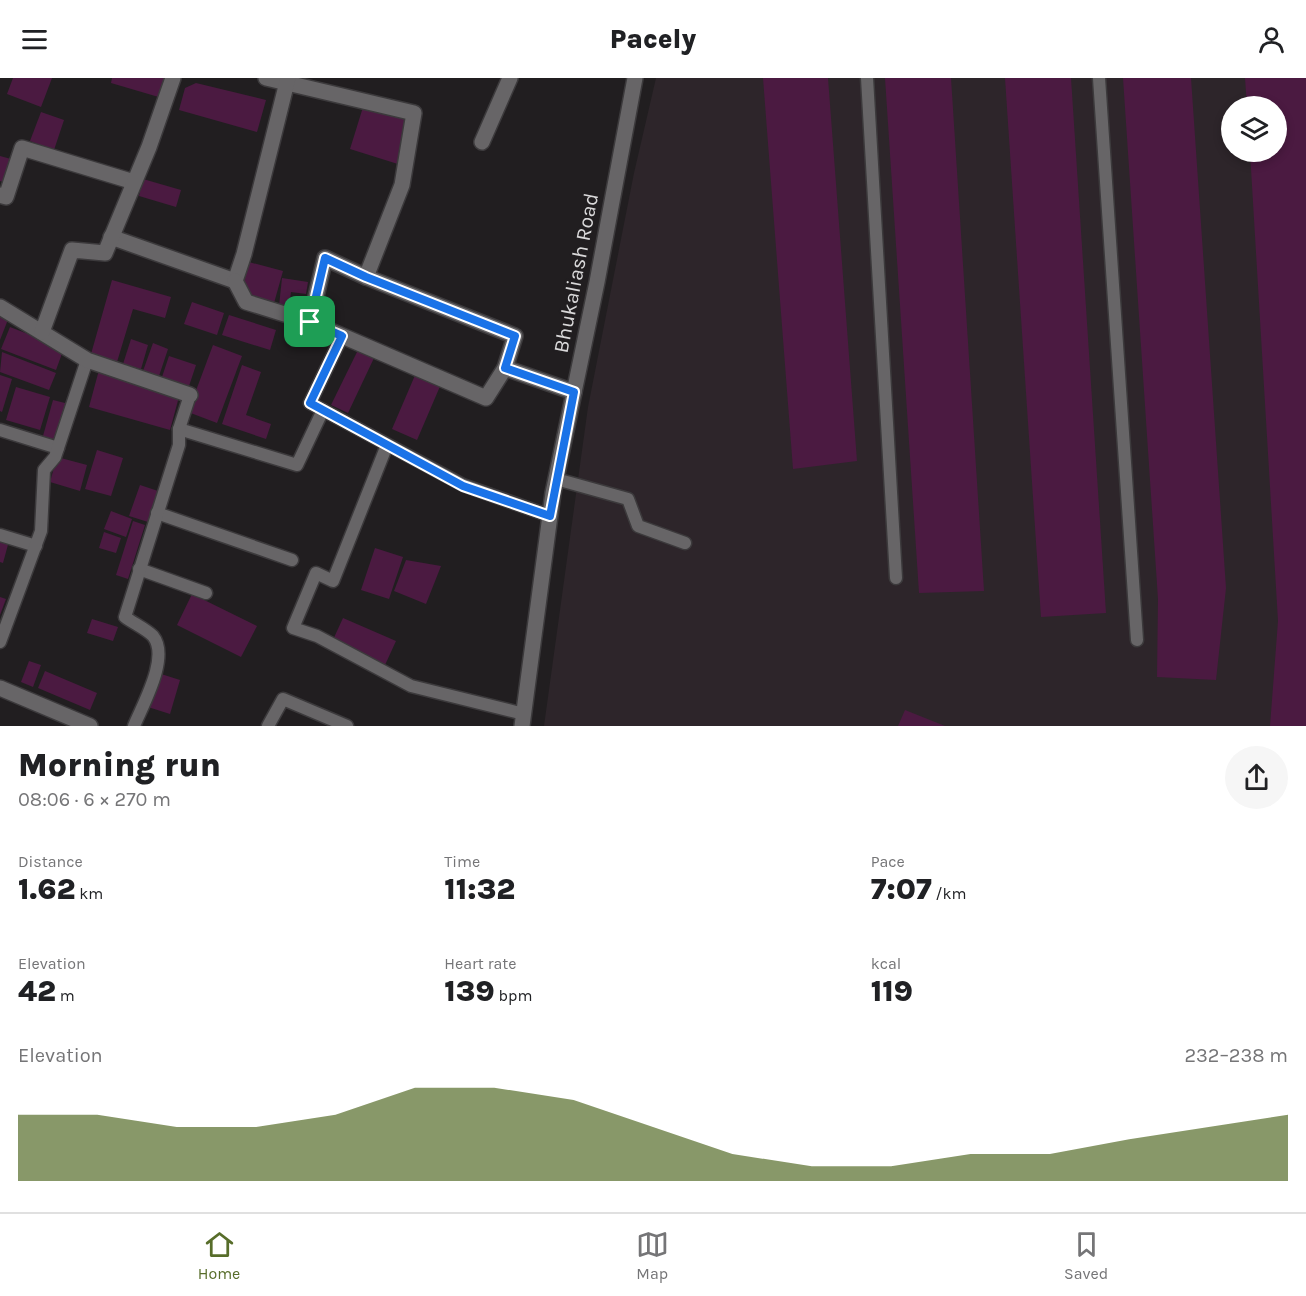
<!DOCTYPE html>
<html lang="en">
<head>
<meta charset="utf-8">
<style>
	body { margin:0; font-family:Karla,sans-serif; background:#f6f6f6; color:#202124; height:100vh; display:flex; flex-direction:column; font-size:22px; white-space:nowrap }
	* { box-sizing:border-box; margin:0 }
	p { font-size:20px; color:#757577 }
	.icon { flex:none; width:33px; height:33px; fill:none; stroke:currentColor; stroke-width:2; stroke-linecap:round; stroke-linejoin:round }
	.map { position:relative; height:648px; overflow:hidden }
	.side { display:flex; flex-direction:column; background:#fff; flex:1 }
	.side>* { flex:none }
	.tools { position:absolute; left:1221px; top:18px; display:grid; gap:12px }
	.tools a { display:grid; place-items:center; width:66px; height:66px; border-radius:50%; background:#fff; box-shadow:0 3px 9px #0003; font-size:30px }
	.pin { position:absolute; display:grid; place-items:center; width:51px; height:51px; color:#fff; margin:-26px; border-radius:12px; box-shadow:0 3px 9px #0006 }
	.round { display:grid; place-items:center; flex:none; width:63px; height:63px; border-radius:32px; background:#f6f6f6 }
	.summary { display:flex; align-items:center; justify-content:space-between; height:102px; padding:0 18px }
	h1 { font-size:33px; font-weight:800; line-height:45px }
	.figures { display:grid; grid-template-columns:repeat(3,1fr); gap:9px; height:102px; padding:6px 18px }
	.figures div { display:grid; align-content:center }
	.figures b { font-size:30px; font-weight:800 }
	.figures small { font-size:16px; font-weight:400 }
	.figures p { font-size:16px }
	.chart { height:168px; padding:12px 18px }
	.chart p { display:flex; justify-content:space-between }
	.chart svg { width:100%; height:108px; margin-top:6px; fill:#576d2a; opacity:.7 }
	header { display:flex; justify-content:space-between; align-items:center; height:78px; padding:0 18px; background:#fff; font-size:27px; font-weight:800 }
	.dock { display:flex; justify-content:space-around; align-items:center; height:84px; border-top:2px solid #e0e0e0; background:#fff; font-size:16px; color:#757577 }
	.dock a { display:grid; justify-items:center; gap:3px }
	.dock .active { color:#576d2a }
	.map>svg:first-child { display:block }
	.built { fill:#2d252a; fill-rule:evenodd }
	.building { fill:#4b1a41 }
	.lines { fill:none; stroke-linecap:round; stroke-linejoin:round }
	.lane-casing { stroke:#3c3a3c; stroke-width:15 }
	.street-casing { stroke:#3c3a3c; stroke-width:18 }
	.lane { stroke:#676567; stroke-width:12 }
	.street { stroke:#676567; stroke-width:15 }
	.route-casing { stroke:#fff; stroke-width:12 }
	.route { stroke:#1a73e8; stroke-width:8 }
	.labels { text-anchor:middle; dominant-baseline:central; stroke-width:4.5; stroke-linejoin:round; paint-order:stroke }
	.street-label { font-size:21px; fill:#d9d8d9; stroke:#211e20 }
</style>
</head>
<body>
<header><svg class="icon" aria-label="menu" viewBox="0 0 24 24"><path d="M4 6h16M4 12h16M4 18h16"/></svg>Pacely<svg class="icon" aria-label="person" viewBox="0 0 24 24"><circle cx="12" cy="8" r="4"/><path d="M4 21q1-7 8-7t8 7"/></svg></header>
<div class="map">
<svg width="1306" height="648" viewBox="0 0 1306 648">
	<rect width="100%" height="100%" fill="#211e20"/>
	<!-- built -->
	<path class="built" d="M656,0h650v648h-762l44,-319 46,-234zM1232,28h44v46h-44z"/>
	<!-- building -->
	<g class="building">
		<path d="M13,0h39l-11,29 -34,-13z"/>
		<path d="M112,0h55l-5,20 -51,-15z"/>
		<path d="M763,0h65l29,383 -64,8z"/>
		<path d="M885,0h66l33,513 -65,2z"/>
		<path d="M1005,0h66l35,535 -65,4z"/>
		<path d="M1123,0h68l35,510 -10,92 -59,-3 1,-78z"/>
		<path d="M1245,0h61v648h-36l8,-105 -28,-469h26v-46h-29z"/>
		<path d="M196,5l70,17 -9,32 -78,-22 6,-22z"/>
		<path d="M364,26l46,14 -9,47 -51,-16z"/>
		<path d="M41,34l23,8 -10,30 -24,-9z"/>
		<path d="M0,78l11,3 -8,23 -3,-1z"/>
		<path d="M143,101l38,11 -5,17 -37,-11z"/>
		<path d="M245,183l38,10 -9,32 -27,-6 -9,-18z"/>
		<path d="M282,200l26,4 -2,12 -15,-2 -2,15 -10,-1z"/>
		<path d="M112,202l59,17 -6,21 -32,-9 -16,53 -26,-8z"/>
		<path d="M192,224l32,11 -7,22 -33,-11z"/>
		<path d="M0,236l9,3 -9,23z"/>
		<path d="M229,237l47,15 -6,20 -48,-15z"/>
		<path d="M10,249l54,21 -8,22 -55,-21z"/>
		<path d="M131,261l17,6 -7,24 -18,-5z"/>
		<path d="M153,265l15,6 -9,27 -16,-5z"/>
		<path d="M213,267l29,11 -25,67 -29,-11z"/>
		<path d="M358,272l16,8 -26,55 -17,-8z"/>
		<path d="M2,274l54,21 -7,17 -49,-18z"/>
		<path d="M169,278l27,9 -7,21 -27,-9z"/>
		<path d="M242,287l19,7 -15,43 25,9 -5,15 -44,-15z"/>
		<path d="M99,292l81,23 -10,37 -81,-23z"/>
		<path d="M416,295l25,11 -24,56 -25,-11z"/>
		<path d="M0,297l12,4 -10,33 -2,-1z"/>
		<path d="M16,309l34,10 -10,33 -34,-10z"/>
		<path d="M53,322l16,4 -10,37 -16,-5z"/>
		<path d="M97,372l26,8 -12,38 -26,-7z"/>
		<path d="M57,379l30,8 -7,26 -30,-9z"/>
		<path d="M140,407l18,6 -10,31 -19,-6z"/>
		<path d="M111,433l21,8 -6,18 -22,-8z"/>
		<path d="M133,443l12,4 -17,54 -12,-4z"/>
		<path d="M104,454l17,6 -5,15 -17,-5z"/>
		<path d="M0,460l9,3 -6,22 -3,-1z"/>
		<path d="M375,470l28,9 -14,42 -28,-9z"/>
		<path d="M406,482l35,6 -15,38 -32,-13z"/>
		<path d="M192,516l65,32 -16,31 -64,-32z"/>
		<path d="M0,519l6,2 -6,16z"/>
		<path d="M343,540l53,23 -11,24 -53,-23z"/>
		<path d="M92,541l26,8 -5,14 -26,-8z"/>
		<path d="M29,583l12,4 -8,22 -12,-5z"/>
		<path d="M45,593l52,22 -7,17 -52,-22z"/>
		<path d="M158,595l22,7 -10,34 -22,-7z"/>
		<path d="M905,632l40,16h-47z"/>
	</g>
	<g class="lines">
		<defs>
			<g id="lane">
				<path d="M867,0l29,500"/>
				<path d="M1099,0l38,562"/>
				<path d="M342,258l-32,67 153,82 87,31"/>
				<path d="M179,351l118,36 26,-55"/>
				<path d="M0,352l58,18"/>
				<path d="M387,367l-54,136 -17,-8 -23,55 24,8 94,50 113,28"/>
				<path d="M556,401l72,20 10,27 47,17"/>
				<path d="M157,435l135,47"/>
				<path d="M0,457l36,11"/>
				<path d="M139,491l67,24"/>
				<path d="M0,564l41,-111 3,-61 11,-13 32,-97"/>
				<path d="M134,648c9,-22 36,-69 19,-90 -7,-7 -20,-13 -28,-19l54,-172v-16l11,-34"/>
				<path d="M268,648l15,-27 64,27"/>
			</g>
			<g id="street">
				<path d="M266,0l148,35 -12,72 -36,92"/>
				<path d="M482,64l28,-64"/>
				<path d="M0,117l6,2 16,-49 112,34"/>
				<path d="M111,159l124,44 9,-27 44,-176"/>
				<path d="M235,203l11,21 64,20 176,76 19,-30 69,24"/>
				<path d="M0,229l87,53 103,35"/>
				<path d="M310,244l15,-64 41,19 149,59 -10,32"/>
				<path d="M42,254l30,-82 33,3 44,-106 24,-69"/>
				<path d="M0,610l90,38"/>
				<path d="M522,648l31,-233 44,-211 38,-204"/>
			</g>
		</defs>
		<!-- lane casing -->
		<use href="#lane" class="lane-casing"/>
		<!-- street casing -->
		<use href="#street" class="street-casing"/>
		<!-- lane -->
		<use href="#lane" class="lane"/>
		<!-- street -->
		<use href="#street" class="street"/>
	</g>
	<g class="lines">
		<defs>
			<path id="route" d="M325,180l41,19 149,59 -10,32 69,24 -24,124 -87,-30 -153,-83 32,-67 -32,-14z"/>
		</defs>
		<!-- route casing -->
		<use href="#route" class="route-casing"/>
		<!-- route -->
		<use href="#route" class="route"/>
	</g>
	<g class="labels">
		<!-- street labels -->
		<g class="street-label">
			<text transform="translate(576 195) rotate(-79)">Bhukaliash Road</text>
		</g>
	</g>
</svg>
<div class="tools">
<a><svg class="icon" aria-label="layers" viewBox="0 0 24 24"><path d="M12 4l9 5-9 5-9-5zM3 14l9 5 9-5"/></svg></a>
</div>
<div class="pin" style="left:310px;top:244px;background:#1e9e55"><svg class="icon" aria-label="arrive" viewBox="0 0 24 24"><path d="M6 21V4h12l-3 4 3 4H6"/></svg></div>
</div>
<section class="side">
<div class="summary"><div><h1>Morning run</h1><p>08:06 · 6 × 270 m</p></div><a class="round"><svg class="icon" aria-label="share" viewBox="0 0 24 24"><path d="M12 15V3M7 8l5-5 5 5M5 13v7h14v-7"/></svg></a></div>
<div class="figures">
<div><p>Distance</p><b>1.62<small> km</small></b></div>
<div><p>Time</p><b>11:32</b></div>
<div><p>Pace</p><b>7:07<small> /km</small></b></div>
</div>
<div class="figures">
<div><p>Elevation</p><b>42<small> m</small></b></div>
<div><p>Heart rate</p><b>139<small> bpm</small></b></div>
<div><p>kcal</p><b>119</b></div>
</div>
<div class="chart"><p><span>Elevation</span>232–238 m</p>
<svg viewBox="0 0 160 44" preserveAspectRatio="none"><path d="M0 44V17L10 17L20 22L30 22L40 17L50 6L60 6L70 11L80 22L90 33L100 38L110 38L120 33L130 33L140 27L150 22L160 17V44z"/></svg>
</div>
</section>
<nav class="dock">
<a class="active"><svg class="icon" aria-label="home" viewBox="0 0 24 24"><path d="M3 11l9-7 9 7M6 9v11h12V9"/></svg>Home</a>
<a><svg class="icon" aria-label="map" viewBox="0 0 24 24"><path d="M3 6l6-2 6 2 6-2v14l-6 2-6-2-6 2zM9 4v14M15 6v14"/></svg>Map</a>
<a><svg class="icon" aria-label="saved" viewBox="0 0 24 24"><path d="M7 4h10v16l-5-4-5 4z"/></svg>Saved</a>
</nav>
</body>
</html>
